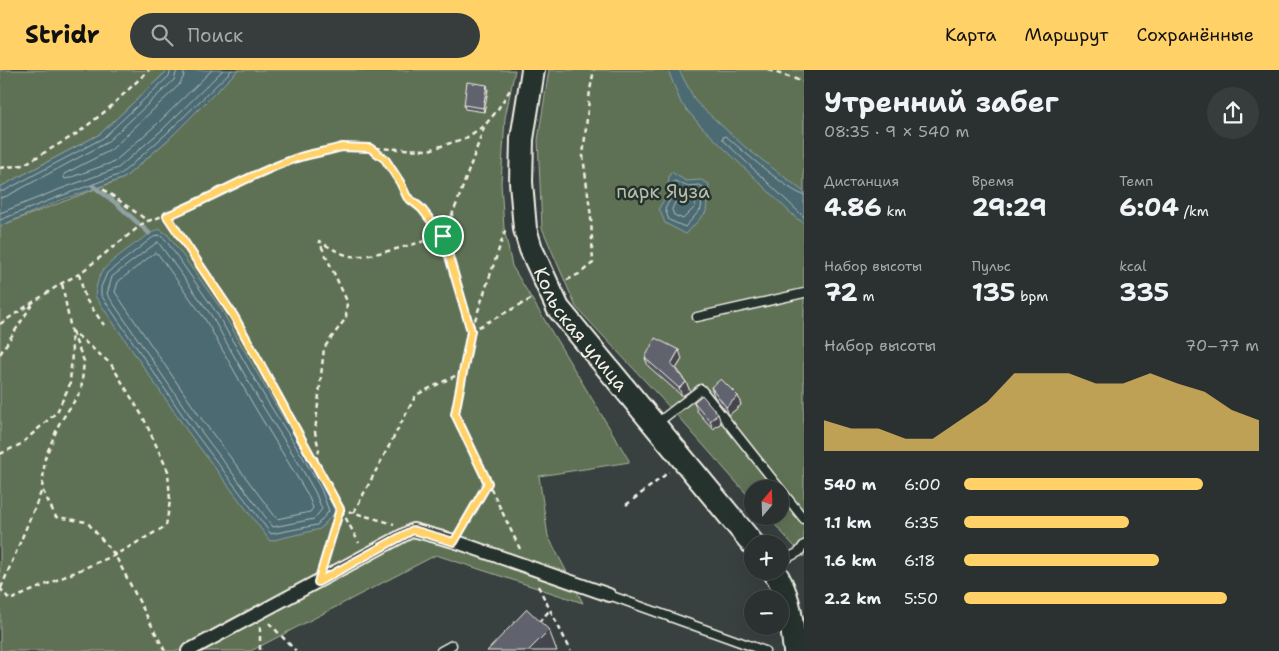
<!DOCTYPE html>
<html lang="ru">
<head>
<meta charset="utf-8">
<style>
	body { margin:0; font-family:"Shantell Sans",sans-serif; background:#363d3c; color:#f1f3f6; height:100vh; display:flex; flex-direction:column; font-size:19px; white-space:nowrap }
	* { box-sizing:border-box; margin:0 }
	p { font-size:16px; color:#a5a9ab }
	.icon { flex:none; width:28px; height:28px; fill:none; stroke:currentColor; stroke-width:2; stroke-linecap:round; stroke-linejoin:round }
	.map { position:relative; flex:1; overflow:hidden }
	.details { display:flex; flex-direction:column; background:#2a3130; width:475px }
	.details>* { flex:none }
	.needle { width:32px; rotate:19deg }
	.tools { position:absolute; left:744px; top:410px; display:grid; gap:10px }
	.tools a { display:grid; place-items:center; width:45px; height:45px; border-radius:50%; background:#2a3130; box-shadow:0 5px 20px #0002,0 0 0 1px #464c4c; font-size:25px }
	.pin { position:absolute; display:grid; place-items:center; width:42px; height:42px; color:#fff; margin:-21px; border:2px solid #fff; border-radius:50%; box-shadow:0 1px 5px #0007 }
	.round { display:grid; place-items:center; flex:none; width:52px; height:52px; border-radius:26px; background:#363d3c }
	.head { display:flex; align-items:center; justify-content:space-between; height:85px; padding:0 20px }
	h1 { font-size:28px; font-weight:700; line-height:38px }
	.stats { display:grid; grid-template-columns:repeat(3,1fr); gap:8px; height:85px; padding:5px 20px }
	.stats div { display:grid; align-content:center }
	.stats b { font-size:25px; font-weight:700 }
	.stats small { font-size:14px; font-weight:400 }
	.stats p { font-size:14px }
	.chart { height:140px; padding:10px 20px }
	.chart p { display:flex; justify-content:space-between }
	.chart svg { width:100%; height:90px; margin-top:5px; fill:#ffd166; opacity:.7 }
	ul { padding:0 20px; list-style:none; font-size:16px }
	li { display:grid; grid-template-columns:80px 60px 1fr; align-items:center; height:38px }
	li i { height:12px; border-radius:6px; background:#ffd166 }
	header { display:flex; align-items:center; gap:30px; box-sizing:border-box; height:70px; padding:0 25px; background:#ffd166; color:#111 }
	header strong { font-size:24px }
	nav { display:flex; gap:28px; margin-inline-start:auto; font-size:18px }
	.search { width:350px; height:45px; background:#363d3c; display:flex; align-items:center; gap:12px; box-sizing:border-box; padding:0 18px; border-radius:28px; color:#a5a9ab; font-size:19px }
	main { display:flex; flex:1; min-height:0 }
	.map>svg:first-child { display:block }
	.green { fill:#5e7154; stroke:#a9b19e }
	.water { fill:#4c6b72; stroke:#8fa1a1 }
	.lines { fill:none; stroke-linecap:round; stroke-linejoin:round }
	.shore { stroke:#b1bbb9; stroke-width:1 }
	.stream { stroke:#8fa1a1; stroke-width:4.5 }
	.service-casing { stroke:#f4f1e8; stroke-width:11 }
	.pedestrian-casing { stroke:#f4f1e8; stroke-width:16 }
	.secondary-casing { stroke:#f4f1e8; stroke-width:26 }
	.path { stroke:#f4f1e8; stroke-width:2.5; stroke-dasharray:5 4; stroke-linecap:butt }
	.service { stroke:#26332d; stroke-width:8 }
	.pedestrian { stroke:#26332d; stroke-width:12 }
	.secondary { stroke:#26332d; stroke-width:22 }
	.wall { fill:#53545f; stroke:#f4f1e8 }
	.shaded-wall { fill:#44454d; stroke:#f4f1e8 }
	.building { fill:#61626e; stroke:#f4f1e8 }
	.route-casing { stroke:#fff; stroke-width:10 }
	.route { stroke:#ffd166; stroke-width:6 }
	.labels { text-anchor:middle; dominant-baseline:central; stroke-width:5; stroke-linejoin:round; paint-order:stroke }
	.park-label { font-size:19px; fill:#b8bead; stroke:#26332d }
	.street-label { font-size:19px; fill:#f4f1e8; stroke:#26332d }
</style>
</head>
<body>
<header>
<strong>Stridr</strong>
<div class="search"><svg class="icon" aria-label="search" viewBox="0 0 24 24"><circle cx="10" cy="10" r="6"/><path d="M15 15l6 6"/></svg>Поиск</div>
<nav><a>Карта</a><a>Маршрут</a><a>Сохранённые</a></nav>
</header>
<main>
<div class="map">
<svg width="804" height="581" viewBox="0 0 804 581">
	<rect width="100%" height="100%" fill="#384140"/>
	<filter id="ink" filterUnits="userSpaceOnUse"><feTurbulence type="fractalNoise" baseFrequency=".02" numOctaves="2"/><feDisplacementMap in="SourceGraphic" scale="10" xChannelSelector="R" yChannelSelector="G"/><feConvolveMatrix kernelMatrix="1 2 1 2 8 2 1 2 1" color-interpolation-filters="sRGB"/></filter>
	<g filter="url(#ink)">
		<!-- green -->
		<g class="green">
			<path d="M0,0h168l-68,64 -100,53z"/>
			<path d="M238,0h277l-10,48 -4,65 3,45 8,38 118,196 -91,14 9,60 35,67 -147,-48 -185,96h-251v-425l124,-48 46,-40z"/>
			<path d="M549,0h255v487l-37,-41h13v-27h-28v11l-79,-89 -97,-104 -34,-79 -4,-88z"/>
		</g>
		<!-- water -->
		<g class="water">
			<path d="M168,0h70l-68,68 -46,40 -65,23 -59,25v-39l100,-53z"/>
			<path d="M668,0h11l17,32 49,45 59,45v31l-8,-5 -97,-94 -18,-21z"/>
			<path d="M671,102l15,9 15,-1 8,4 -3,28 -20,22 -21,-11 -6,-15 9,-14 1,-18z"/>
			<path d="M159,159l9,6 53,74 49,87 56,91 9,25 -15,17 -50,12 -82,-109 -93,-136c1,-8 3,-20 9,-27 10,-11 42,-34 55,-40z"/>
		</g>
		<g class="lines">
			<!-- shore -->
			<g class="shore">
				<path d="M185,0l-2,8 -4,7 -68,65 -47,24v4l2,1 48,-17 43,-38 55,-54"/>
				<path d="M675,111l11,5 14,-1 3,3 -2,21 -16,18 -16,-7 -4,-11 7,-13 1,-13z"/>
				<path d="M0,121h4l99,-53 66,-62 2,-6"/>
				<path d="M680,122h14l2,2 -1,13 -12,12 -9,-4 -2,-5z"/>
				<path d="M804,125c-12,-1 -66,-48 -78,-59l-3,1v3l81,77"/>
				<path d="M0,128l7,-2 99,-53 68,-63 3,-10"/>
				<path d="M0,143l55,-22 63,-23 44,-38 61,-60"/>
				<path d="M0,150l58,-23 63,-23 45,-40 66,-64"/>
				<path d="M159,165l6,4 51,73 50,87 38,60 17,30 8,22 -12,14 -46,9 -79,-105 -91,-134v-8l6,-14 45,-35z"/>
				<path d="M158,172l53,73 49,87 38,60 17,30 7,17 -8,10 -41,8 -76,-101 -90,-132 5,-17z"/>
				<path d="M155,183l3,1 47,65 49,87 54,89 5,13 -3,4 -33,7 -74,-98 -88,-129 3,-10z"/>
			</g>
			<!-- stream -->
			<path class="stream" d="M93,116l24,18 32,29"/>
			<defs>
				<g id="service">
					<path d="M697,247l107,-24"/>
					<path d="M656,354l45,-35 103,130"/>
					<path d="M780,492l19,-10 5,-7"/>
					<path d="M609,525l156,56"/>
					<path d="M441,581l11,-6"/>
				</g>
				<path id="pedestrian" d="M188,581l225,-121 41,11 155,54"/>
				<g id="secondary">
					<path id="s1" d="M533,0l-11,69 -1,43 4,47 6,20 27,59 195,236"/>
					<path d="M774,501c17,26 17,50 21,80"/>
				</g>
			</defs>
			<!-- service casing -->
			<use href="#service" class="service-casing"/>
			<!-- pedestrian casing -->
			<use href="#pedestrian" class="pedestrian-casing"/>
			<!-- secondary casing -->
			<use href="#secondary" class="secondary-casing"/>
			<!-- path -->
			<g class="path">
				<path d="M768,0l36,12"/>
				<path d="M371,79l14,10 15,23 7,15 14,11 22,28 28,95"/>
				<path d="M0,98l23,-3 55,-32 30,-24 41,-39"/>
				<path d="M103,119l45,32"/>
				<path d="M167,146l67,100 82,146 43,81"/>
				<path d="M79,204l6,24 19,27"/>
				<path d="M567,210l12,-6 14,-11 -2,-46 -8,-61 7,-66 4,-20"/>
				<path d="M0,254l62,-41 17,-9 66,-52 48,-16 48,-25 59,-24 41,-10 88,3 37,-12 19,-13 11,-13 14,-22"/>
				<path d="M472,259l34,-101"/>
				<path d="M72,262l12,29 -3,30 -22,33 -14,34 -3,31 14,28 31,5 28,33 50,96"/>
				<path d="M0,284l33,-51"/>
				<path d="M0,384l21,-10 36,-32 13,-28 2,-32 -1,-22 -9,-47"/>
				<path d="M316,392l3,-12 -4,-18 9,-84 22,-30 1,-17 -28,-60c10,6 21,13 32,15 18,3 71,-15 92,-20l14,-33 28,-78"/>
				<path d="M626,435l43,-33"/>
				<path d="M340,439l54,15"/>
				<path d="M354,442l62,-117 47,-23"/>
				<path d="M461,459l27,-46"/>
				<path d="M520,479l-65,-135 16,-83 62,-33"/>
				<path d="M323,493l17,-54"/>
				<path d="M538,516l33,65"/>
				<path d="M0,518l10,12 105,-45 51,-29 4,-25 -2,-30 -25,-54 -32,-53 -40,-34"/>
				<path d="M1,518l41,-98"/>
				<path d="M539,552l11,-12"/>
				<path d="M269,553l27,28"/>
				<path d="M260,557v24"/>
			</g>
			<!-- service -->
			<use href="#service" class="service"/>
			<!-- pedestrian -->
			<use href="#pedestrian" class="pedestrian"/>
			<!-- secondary -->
			<use href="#secondary" class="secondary"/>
		</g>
		<!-- wall -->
		<g class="wall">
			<path d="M488,19l-4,23 -19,-3 -1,-4z"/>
			<path d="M645,288l37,1 -6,10 10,13 4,9 -8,5 -34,-30z"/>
			<path d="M711,317l27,9 3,9 -12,10 -15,-19z"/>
			<path d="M694,332l24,12 3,9 -8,6 -16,-18z"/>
		</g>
		<!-- shaded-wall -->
		<g class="shaded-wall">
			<path d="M487,15l1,4 -4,23 -1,-4z"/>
			<path d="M679,280l3,9 -8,13 -3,-8z"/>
			<path d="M686,312l4,9 -8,5 -3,-8z"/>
			<path d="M738,326l3,9 -12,10 -3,-8z"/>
			<path d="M718,344l3,9 -8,6 -3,-8z"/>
			<path d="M549,560l8,21h-29z"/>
		</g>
		<!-- building -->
		<g class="building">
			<path d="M467,12l20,3 -4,23 -19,-3z"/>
			<path d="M655,268l24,12 -8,14 15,18 -7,6 -34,-30z"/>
			<path d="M721,309l17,17 -12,11 -15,-20z"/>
			<path d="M702,325l16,19 -8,7 -16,-19z"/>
			<path d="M527,539l22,21 -21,21h-41z"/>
		</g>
	</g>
	<g class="lines" filter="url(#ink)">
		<defs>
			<path id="route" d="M342,77l28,1 15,11 15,23 7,15 14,11 22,28 28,95 -16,83 33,69 -34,59 -41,-12 -95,52 22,-73 -106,-193 -67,-100c45,-18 87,-44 133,-59 14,-4 28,-6 42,-10z"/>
		</defs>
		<!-- route casing -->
		<use href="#route" class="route-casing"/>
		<!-- route -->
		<use href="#route" class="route"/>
	</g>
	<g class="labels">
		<!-- park labels -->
		<g class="park-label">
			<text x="663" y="121">парк Яуза</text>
		</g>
		<!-- street labels -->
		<g class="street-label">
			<text stroke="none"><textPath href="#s1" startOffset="276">Кольская улица</textPath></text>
		</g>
	</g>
</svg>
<div class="tools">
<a><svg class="needle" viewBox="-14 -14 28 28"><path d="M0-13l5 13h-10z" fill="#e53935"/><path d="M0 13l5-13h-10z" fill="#a5a9ab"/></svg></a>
<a>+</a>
<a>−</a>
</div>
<div class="pin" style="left:443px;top:166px;background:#1e9e55"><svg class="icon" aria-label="arrive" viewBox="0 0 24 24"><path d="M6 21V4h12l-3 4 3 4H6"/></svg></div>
</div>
<section class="details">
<div class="head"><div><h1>Утренний забег</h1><p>08:35 · 9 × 540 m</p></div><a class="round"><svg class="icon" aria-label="share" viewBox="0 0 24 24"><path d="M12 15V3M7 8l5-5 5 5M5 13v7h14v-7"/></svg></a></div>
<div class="stats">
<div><p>Дистанция</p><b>4.86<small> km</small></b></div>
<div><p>Время</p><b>29:29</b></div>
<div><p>Темп</p><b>6:04<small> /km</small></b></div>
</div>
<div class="stats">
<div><p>Набор высоты</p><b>72<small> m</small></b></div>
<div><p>Пульс</p><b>135<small> bpm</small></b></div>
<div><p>kcal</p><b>335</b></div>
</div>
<div class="chart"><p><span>Набор высоты</span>70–77 m</p>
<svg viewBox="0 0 160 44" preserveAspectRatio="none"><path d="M0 44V29L10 33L20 33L30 38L40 38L50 29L60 20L70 6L80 6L90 6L100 11L110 11L120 6L130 11L140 15L150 24L160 29V44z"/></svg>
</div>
<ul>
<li><b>540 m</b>6:00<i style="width:81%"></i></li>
<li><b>1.1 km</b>6:35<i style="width:56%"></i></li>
<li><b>1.6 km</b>6:18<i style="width:66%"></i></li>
<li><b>2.2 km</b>5:50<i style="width:89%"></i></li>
</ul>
</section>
</main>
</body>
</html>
